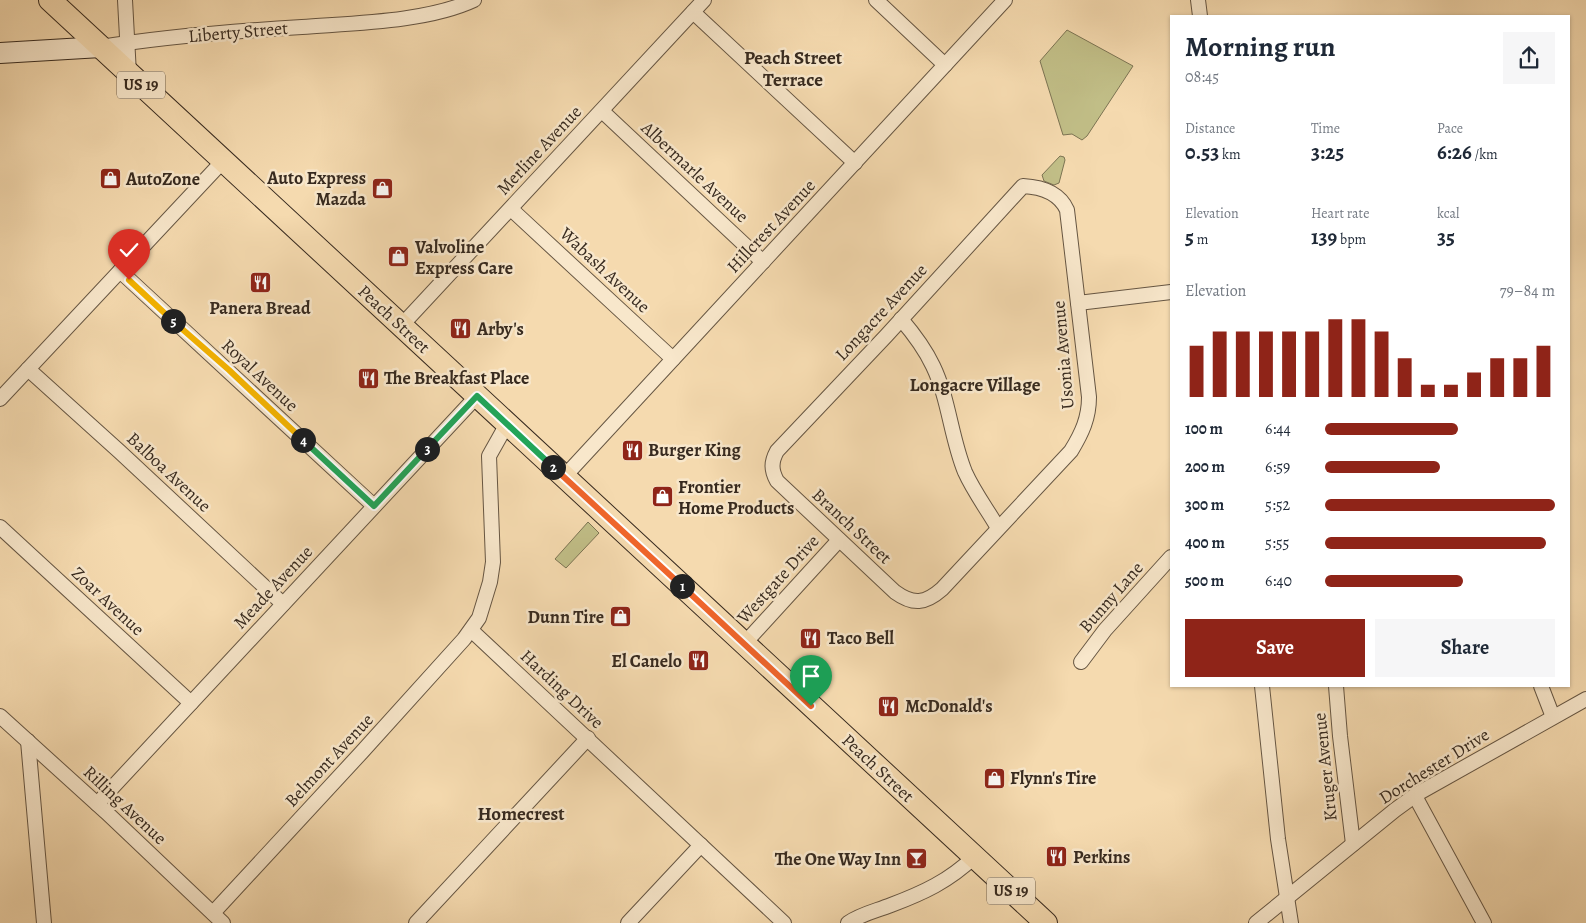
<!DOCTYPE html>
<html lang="en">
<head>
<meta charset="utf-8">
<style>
	body { margin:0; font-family:Alegreya,serif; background:#f6f6f7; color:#1f2937; height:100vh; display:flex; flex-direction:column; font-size:19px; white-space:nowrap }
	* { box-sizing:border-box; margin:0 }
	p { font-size:16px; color:#747a83 }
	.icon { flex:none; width:28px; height:28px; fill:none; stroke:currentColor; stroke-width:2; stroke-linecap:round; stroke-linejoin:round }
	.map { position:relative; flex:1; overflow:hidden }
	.details { position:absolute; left:1170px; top:15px; width:400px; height:672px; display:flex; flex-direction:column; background:#fff; border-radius:0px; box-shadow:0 1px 4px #0004 }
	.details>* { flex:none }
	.pin { position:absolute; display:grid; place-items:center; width:42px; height:42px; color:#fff; margin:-51px -21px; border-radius:50% 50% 50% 0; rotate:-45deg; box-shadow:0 0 5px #0007 }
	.pin .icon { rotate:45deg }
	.km { position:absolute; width:25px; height:25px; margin:-12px; border-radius:50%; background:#222; color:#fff; font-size:14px; line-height:25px; text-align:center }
	.round { display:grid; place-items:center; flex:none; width:52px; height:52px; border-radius:0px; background:#f6f6f7 }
	.summary { display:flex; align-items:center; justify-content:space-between; height:85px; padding:0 15px }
	h1 { font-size:28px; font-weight:700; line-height:38px }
	.figures { display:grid; grid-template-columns:repeat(3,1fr); gap:8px; height:85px; padding:5px 15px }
	.figures div { display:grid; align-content:center }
	.figures b { font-size:21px; font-weight:700 }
	.figures small { font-size:14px; font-weight:400 }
	.figures p { font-size:14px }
	.chart { height:140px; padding:10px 15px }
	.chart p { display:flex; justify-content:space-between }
	.chart svg { width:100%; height:90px; margin-top:5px; stroke:#8f2418; stroke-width:6 }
	.action { display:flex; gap:10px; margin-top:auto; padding:10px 15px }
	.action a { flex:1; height:58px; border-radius:0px; background:#8f2418; color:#fff; font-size:20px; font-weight:700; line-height:58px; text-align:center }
	.action a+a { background:#f6f6f7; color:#1f2937 }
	ul { padding:0 15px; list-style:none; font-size:16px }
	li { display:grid; grid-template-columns:80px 60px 1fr; align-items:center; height:38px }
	li i { height:12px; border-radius:6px; background:#8f2418 }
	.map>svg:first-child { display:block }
	.grass { fill:#c1be87; stroke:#7c7453 }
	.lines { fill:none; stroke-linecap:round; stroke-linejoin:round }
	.street-casing { stroke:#665643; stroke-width:16 }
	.secondary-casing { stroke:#372a1f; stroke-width:22 }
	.primary-casing { stroke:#372a1f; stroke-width:24 }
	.street { stroke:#f8e7cb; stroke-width:14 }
	.secondary { stroke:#f8e7cb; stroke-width:20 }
	.primary { stroke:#f5daaf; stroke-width:22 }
	.split-1-casing { stroke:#fff; stroke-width:10 }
	.split-2-casing { stroke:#fff; stroke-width:10 }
	.split-3-casing { stroke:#fff; stroke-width:10 }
	.split-4-casing { stroke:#fff; stroke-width:10 }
	.split-5-casing { stroke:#fff; stroke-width:10 }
	.split-6-casing { stroke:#fff; stroke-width:10 }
	.split-1 { stroke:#f0652b; stroke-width:6 }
	.split-2 { stroke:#f0652b; stroke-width:6 }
	.split-3 { stroke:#22a559; stroke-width:6 }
	.split-4 { stroke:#22a559; stroke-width:6 }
	.split-5 { stroke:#f5b400; stroke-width:6 }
	.split-6 { stroke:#f5b400; stroke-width:6 }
	.labels { text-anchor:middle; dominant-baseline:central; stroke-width:5; stroke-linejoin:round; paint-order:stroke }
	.shield { fill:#f8e7cb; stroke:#716353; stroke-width:1 }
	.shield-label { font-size:16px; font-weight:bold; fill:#372a1f }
	.street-label { font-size:18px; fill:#372a1f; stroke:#f8e7cb }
	.poi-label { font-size:18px; font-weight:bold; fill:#372a1f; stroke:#f8e7cb; text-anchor:start }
	.neighbourhood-label { font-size:19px; font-weight:bold; fill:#372a1f; stroke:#f8e7cb }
</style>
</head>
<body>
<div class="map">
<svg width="1586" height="923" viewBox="0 0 1586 923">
	<rect width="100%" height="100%" fill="#f5daaf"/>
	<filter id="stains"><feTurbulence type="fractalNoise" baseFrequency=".004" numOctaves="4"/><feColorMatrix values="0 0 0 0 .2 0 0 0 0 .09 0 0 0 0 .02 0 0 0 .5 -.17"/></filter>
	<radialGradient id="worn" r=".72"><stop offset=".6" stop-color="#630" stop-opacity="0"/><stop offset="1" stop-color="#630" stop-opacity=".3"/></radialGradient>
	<!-- grass -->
	<g class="grass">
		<path d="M1067,30l66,36 -46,70 -5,4 -10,-6 -9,1 -23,-74z"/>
		<path d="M1060,156l4,1 1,3 -6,23 -5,2 -10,-4 -2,-6z"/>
		<path d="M588,522l11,11 -33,35 -11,-9z"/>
	</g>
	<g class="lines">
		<defs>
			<g id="street">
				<path d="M125,0l4,74"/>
				<path d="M876,0l69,65"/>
				<path d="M1198,0l2,16"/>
				<path d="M693,12l162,151"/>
				<path d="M101,47c67,-11 134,-16 201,-20 52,-4 125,-5 172,-27"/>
				<path d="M602,111l161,151"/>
				<path d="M1023,186c18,1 36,6 44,24l22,187c0,21 -7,36 -18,54l-129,138c-17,15 -29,16 -47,3l-118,-111c-6,-11 -6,-19 0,-30l109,-115z"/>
				<path d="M511,209l162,150"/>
				<path d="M120,271l254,235"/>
				<path d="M1078,303l93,-11"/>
				<path d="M901,319c12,14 24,30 32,47 16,33 18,72 32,106 9,20 22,37 33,56"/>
				<path d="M401,326l303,-326"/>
				<path d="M28,369l92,83 163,152"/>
				<path d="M0,399l223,-238"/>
				<path d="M564,477l441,-477"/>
				<path d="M0,527l191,176"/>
				<path d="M471,630l313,293"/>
				<path d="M744,644l95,-104"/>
				<path d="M1081,662l24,-32 66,-73"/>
				<path d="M1262,686l16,153 13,84"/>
				<path d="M1336,686l4,50 13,108"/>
				<path d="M1541,686l12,31"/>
				<path d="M0,716l106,96 117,111"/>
				<path d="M28,741l16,182"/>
				<path d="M1415,796l69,127"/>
				<path d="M97,804l380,-408"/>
				<path d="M213,913l148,-160 103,-114 15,-21 11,-36 3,-20 -4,-106 18,-32"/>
				<path d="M416,923l172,-185"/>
				<path d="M628,923l73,-78"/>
				<path d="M848,923c13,-9 28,-12 43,-18 32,-12 58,-24 83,-48"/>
				<path d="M1256,923l139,-113 22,-16 169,-95"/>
			</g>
			<path id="secondary" d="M0,53l101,-6"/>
			<path id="primary" d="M50,0l996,923"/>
		</defs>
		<!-- street casing -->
		<use href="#street" class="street-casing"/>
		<!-- secondary casing -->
		<use href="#secondary" class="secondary-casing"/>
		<!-- primary casing -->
		<use href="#primary" class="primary-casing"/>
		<!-- street -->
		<use href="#street" class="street"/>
		<!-- secondary -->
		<use href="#secondary" class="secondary"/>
		<!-- primary -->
		<use href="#primary" class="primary"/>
	</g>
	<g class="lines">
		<defs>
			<path id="split-1" d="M682,586l129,120"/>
			<path id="split-2" d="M553,467l129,119"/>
			<path id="split-3" d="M427,449l50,-53 76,71"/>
			<path id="split-4" d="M303,440l71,66 53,-57"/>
			<path id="split-5" d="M173,321l56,49 74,70"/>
			<path id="split-6" d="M129,280l44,41"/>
		</defs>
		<!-- split-1 casing -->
		<use href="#split-1" class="split-1-casing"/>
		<!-- split-2 casing -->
		<use href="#split-2" class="split-2-casing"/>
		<!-- split-3 casing -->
		<use href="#split-3" class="split-3-casing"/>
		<!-- split-4 casing -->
		<use href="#split-4" class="split-4-casing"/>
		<!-- split-5 casing -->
		<use href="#split-5" class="split-5-casing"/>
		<!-- split-6 casing -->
		<use href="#split-6" class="split-6-casing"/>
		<!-- split-1 -->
		<use href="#split-1" class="split-1"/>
		<!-- split-2 -->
		<use href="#split-2" class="split-2"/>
		<!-- split-3 -->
		<use href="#split-3" class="split-3"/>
		<!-- split-4 -->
		<use href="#split-4" class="split-4"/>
		<!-- split-5 -->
		<use href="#split-5" class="split-5"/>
		<!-- split-6 -->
		<use href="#split-6" class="split-6"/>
	</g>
	<!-- icons -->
	<defs>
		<symbol id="shop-square" viewBox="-11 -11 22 22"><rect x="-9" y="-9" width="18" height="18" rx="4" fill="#8f2418" stroke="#f8e7cb"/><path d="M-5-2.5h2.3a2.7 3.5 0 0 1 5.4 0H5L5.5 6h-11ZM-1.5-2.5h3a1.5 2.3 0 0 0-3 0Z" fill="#fff"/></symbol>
		<symbol id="restaurant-square" viewBox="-11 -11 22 22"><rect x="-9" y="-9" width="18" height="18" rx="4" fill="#8f2418" stroke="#f8e7cb"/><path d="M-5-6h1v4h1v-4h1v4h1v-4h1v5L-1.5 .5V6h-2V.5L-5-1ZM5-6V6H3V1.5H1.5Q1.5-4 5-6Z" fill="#fff"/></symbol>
		<symbol id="bar-square" viewBox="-11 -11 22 22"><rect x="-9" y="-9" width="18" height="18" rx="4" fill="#8f2418" stroke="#f8e7cb"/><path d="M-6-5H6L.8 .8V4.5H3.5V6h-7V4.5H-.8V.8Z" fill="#fff"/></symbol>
	</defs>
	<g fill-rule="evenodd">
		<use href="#shop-square" x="98" y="166" width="25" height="25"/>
		<use href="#shop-square" x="370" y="176" width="25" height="25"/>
		<use href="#shop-square" x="386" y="244" width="25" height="25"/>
		<use href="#restaurant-square" x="248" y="270" width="25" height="25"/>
		<use href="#restaurant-square" x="448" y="316" width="25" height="25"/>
		<use href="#restaurant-square" x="356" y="366" width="25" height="25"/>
		<use href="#restaurant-square" x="620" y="438" width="25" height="25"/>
		<use href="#shop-square" x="650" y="484" width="25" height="25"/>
		<use href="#shop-square" x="608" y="604" width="25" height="25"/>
		<use href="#restaurant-square" x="798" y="626" width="25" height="25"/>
		<use href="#restaurant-square" x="686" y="648" width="25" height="25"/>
		<use href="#restaurant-square" x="876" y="694" width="25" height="25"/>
		<use href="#shop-square" x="982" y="766" width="25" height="25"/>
		<use href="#restaurant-square" x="1044" y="844" width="25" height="25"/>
		<use href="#bar-square" x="904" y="846" width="25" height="25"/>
	</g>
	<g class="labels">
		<!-- shield labels -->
		<g class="shield">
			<rect x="117" y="71.5" width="48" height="27" rx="4"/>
			<rect x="987" y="877.5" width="48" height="27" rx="4"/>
		</g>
		<g class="shield-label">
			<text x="141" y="85">US 19</text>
			<text x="1011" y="891">US 19</text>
		</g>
		<!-- street labels -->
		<g class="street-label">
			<text transform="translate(238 32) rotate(-5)">Liberty Street</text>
			<text transform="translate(539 150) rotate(-47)">Merline Avenue</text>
			<text transform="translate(695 172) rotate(43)">Albermarle Avenue</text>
			<text transform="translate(771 226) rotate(-47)">Hillcrest Avenue</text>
			<text transform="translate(605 270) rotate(43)">Wabash Avenue</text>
			<text transform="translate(881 312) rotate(-47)">Longacre Avenue</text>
			<text transform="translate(394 319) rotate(43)">Peach Street</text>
			<text transform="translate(1063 355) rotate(-95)">Usonia Avenue</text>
			<text transform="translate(260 375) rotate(43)">Royal Avenue</text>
			<text transform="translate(169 472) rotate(43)">Balboa Avenue</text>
			<text transform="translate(852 526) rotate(43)">Branch Street</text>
			<text transform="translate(778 579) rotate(-48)">Westgate Drive</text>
			<text transform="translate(273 587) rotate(-47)">Meade Avenue</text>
			<text transform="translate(1111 597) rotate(-49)">Bunny Lane</text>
			<text transform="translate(108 601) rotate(43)">Zoar Avenue</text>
			<text transform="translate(562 689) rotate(43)">Harding Drive</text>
			<text transform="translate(329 760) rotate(-47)">Belmont Avenue</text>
			<text transform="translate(1434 766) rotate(-32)">Dorchester Drive</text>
			<text transform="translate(1325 767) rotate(-96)">Kruger Avenue</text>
			<text transform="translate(878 768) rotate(43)">Peach Street</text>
			<text transform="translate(125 805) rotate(43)">Rilling Avenue</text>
		</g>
		<!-- poi labels -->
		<g class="poi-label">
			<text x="366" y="178" text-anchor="end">Auto Express<tspan x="366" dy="21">Mazda</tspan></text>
			<text x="126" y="179">AutoZone</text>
			<text x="415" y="247">Valvoline<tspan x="415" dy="21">Express Care</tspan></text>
			<text x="260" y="308" text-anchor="middle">Panera Bread</text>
			<text x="477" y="329">Arby's</text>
			<text x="384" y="378">The Breakfast Place</text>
			<text x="648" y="450">Burger King</text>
			<text x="678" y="487">Frontier<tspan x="678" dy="21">Home Products</tspan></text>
			<text x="604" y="617" text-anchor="end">Dunn Tire</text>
			<text x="827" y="638">Taco Bell</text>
			<text x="682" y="661" text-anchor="end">El Canelo</text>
			<text x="905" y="706">McDonald's</text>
			<text x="1010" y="778">Flynn's Tire</text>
			<text x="1073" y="857">Perkins</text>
			<text x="901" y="859" text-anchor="end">The One Way Inn</text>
		</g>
		<!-- neighbourhood labels -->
		<g class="neighbourhood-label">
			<text x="793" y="58">Peach Street<tspan x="793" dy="22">Terrace</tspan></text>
			<text x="975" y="385">Longacre Village</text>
			<text x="521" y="814">Homecrest</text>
		</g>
	</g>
	<rect width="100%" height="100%" filter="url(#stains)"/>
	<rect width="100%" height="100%" fill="url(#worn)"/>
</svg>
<div class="pin" style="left:811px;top:706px;background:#1e9e55"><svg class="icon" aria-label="arrive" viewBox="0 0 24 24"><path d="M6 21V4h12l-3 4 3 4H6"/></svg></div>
<div class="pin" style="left:129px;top:280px;background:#d93025"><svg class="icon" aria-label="check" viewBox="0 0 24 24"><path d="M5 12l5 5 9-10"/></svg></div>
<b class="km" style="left:682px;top:586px">1</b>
<b class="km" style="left:553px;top:467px">2</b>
<b class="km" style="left:427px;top:449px">3</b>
<b class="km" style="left:303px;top:440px">4</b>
<b class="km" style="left:173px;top:321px">5</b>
<section class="details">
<div class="summary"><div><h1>Morning run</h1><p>08:45</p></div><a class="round"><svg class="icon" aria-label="share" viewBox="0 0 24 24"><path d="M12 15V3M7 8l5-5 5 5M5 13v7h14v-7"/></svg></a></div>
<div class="figures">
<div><p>Distance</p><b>0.53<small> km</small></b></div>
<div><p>Time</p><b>3:25</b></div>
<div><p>Pace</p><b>6:26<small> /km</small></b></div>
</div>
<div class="figures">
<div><p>Elevation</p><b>5<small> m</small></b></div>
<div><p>Heart rate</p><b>139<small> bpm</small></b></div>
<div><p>kcal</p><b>35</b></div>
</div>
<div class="chart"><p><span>Elevation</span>79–84 m</p>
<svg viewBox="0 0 160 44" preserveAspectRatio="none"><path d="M5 44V19M15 44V12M25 44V12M35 44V12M45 44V12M55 44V12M65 44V6M75 44V6M85 44V12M95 44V25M105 44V38M115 44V38M125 44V32M135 44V25M145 44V25M155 44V19"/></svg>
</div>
<ul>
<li><b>100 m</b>6:44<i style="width:58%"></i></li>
<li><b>200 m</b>6:59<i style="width:50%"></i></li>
<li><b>300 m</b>5:52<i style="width:100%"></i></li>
<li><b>400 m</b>5:55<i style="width:96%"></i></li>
<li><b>500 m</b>6:40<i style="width:60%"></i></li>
</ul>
<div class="action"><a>Save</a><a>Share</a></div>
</section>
</div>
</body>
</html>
